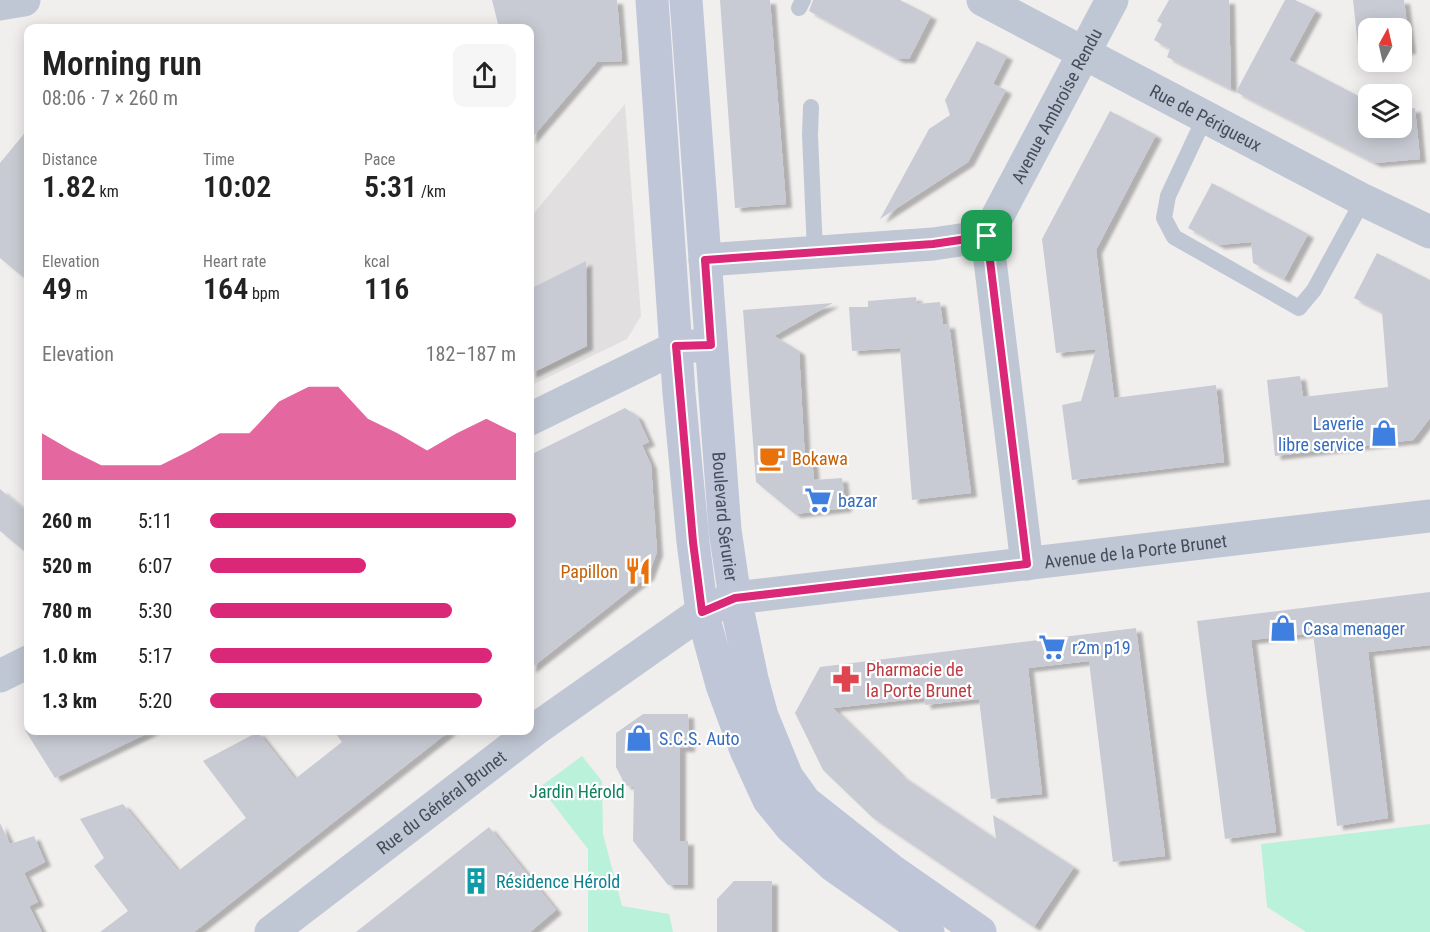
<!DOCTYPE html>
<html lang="en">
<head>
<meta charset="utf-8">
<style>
	body { margin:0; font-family:"Roboto Condensed",sans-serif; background:#f6f6f6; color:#222; height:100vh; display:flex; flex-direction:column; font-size:22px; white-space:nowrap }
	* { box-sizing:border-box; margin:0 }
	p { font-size:20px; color:#767676 }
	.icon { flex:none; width:33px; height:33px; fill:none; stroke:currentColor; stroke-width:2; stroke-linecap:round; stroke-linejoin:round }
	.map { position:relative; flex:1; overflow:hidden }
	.sheet { position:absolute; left:24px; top:24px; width:510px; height:711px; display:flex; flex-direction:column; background:#fff; border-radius:12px; box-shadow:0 3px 15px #0003 }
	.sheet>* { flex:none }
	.needle { width:39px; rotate:8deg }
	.fabs { position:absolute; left:1358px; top:18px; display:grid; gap:12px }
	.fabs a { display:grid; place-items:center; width:54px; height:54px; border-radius:12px; background:#fff; box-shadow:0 3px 15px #0003; font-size:30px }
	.pin { position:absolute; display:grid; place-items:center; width:51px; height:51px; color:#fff; margin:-26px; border-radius:12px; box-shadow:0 3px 9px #0006 }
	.round { display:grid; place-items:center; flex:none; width:63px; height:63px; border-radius:12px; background:#f6f6f6 }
	.summary { display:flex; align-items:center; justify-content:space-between; height:102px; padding:0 18px }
	h1 { font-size:33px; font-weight:600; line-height:45px }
	.stats { display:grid; grid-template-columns:repeat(3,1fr); gap:9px; height:102px; padding:6px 18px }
	.stats div { display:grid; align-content:center }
	.stats b { font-size:30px; font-weight:600 }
	.stats small { font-size:16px; font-weight:400 }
	.stats p { font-size:16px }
	.chart { height:168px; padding:12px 18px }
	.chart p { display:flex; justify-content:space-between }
	.chart svg { width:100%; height:108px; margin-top:6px; fill:#db2777; opacity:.7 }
	ul { padding:0 18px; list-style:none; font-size:20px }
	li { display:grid; grid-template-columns:96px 72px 1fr; align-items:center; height:45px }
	li i { height:15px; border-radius:8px; background:#db2777 }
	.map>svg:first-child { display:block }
	.education { fill:#e2dfe0 }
	.green { fill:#baf1da }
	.building { fill:#c9cbd4; filter:url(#shadow) }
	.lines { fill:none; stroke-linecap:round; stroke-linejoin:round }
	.lane { stroke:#c0c7d4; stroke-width:16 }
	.street { stroke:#c0c7d4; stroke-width:33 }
	.secondary { stroke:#bfc6d8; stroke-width:33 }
	.route-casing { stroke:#fff; stroke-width:12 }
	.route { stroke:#db2777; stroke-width:8 }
	.labels { text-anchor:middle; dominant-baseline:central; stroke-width:4.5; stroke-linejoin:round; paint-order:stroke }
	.street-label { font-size:18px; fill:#454d5c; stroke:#fff }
	.shop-label { font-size:18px; fill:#366cbe; stroke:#fff; text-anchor:start }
	.food-label { font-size:18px; fill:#c56008; stroke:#fff; text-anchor:start }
	.health-label { font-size:18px; fill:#be3a42; stroke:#fff; text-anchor:start }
	.park-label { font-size:18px; fill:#12815f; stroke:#fff }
	.culture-label { font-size:18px; fill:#0d838f; stroke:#fff; text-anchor:start }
</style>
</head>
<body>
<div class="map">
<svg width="1430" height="932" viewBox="0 0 1430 932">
	<defs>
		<filter id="shadow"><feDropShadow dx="6" dy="4" stdDeviation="1.5" flood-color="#0004"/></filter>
	</defs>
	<rect width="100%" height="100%" fill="#f1eeee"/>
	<!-- education -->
	<path class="education" d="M625,104l16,212 -14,23 -97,47v-168z"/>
	<!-- green -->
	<g class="green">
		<path d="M582,756l20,25 1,53 19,72 47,8 4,18h-85v-83l-48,-62z"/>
		<path d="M1430,824v108h-124l-39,-25 -6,-63z"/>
	</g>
	<!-- building -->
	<g class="building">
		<path d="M492,0h125l5,61 -25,1 -67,78v-112h-31z"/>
		<path d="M720,0h50l16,204 -51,4z"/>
		<path d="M813,0h87l31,16 -22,43h-11l-89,-48z"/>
		<path d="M1169,0h60l2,89 -64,-32 3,-8 -16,-9 8,-16 -5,-3z"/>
		<path d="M1285,0h10l21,10 -27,50 79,41v27h33v-19l14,-1 5,51 -45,4 -139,-71z"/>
		<path d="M1353,0h51l6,50 -9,1v-23h-33v26l-9,1z"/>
		<path d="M977,41l30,15 -14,28 13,6 -38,72 -88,57 49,-90 21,-14 -5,-15z"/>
		<path d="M1110,111l46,24 -60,115 18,148 102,-13 8,77 -152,18 -10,-75 19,-4 15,-52 -40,4 -14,-114z"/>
		<path d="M28,129v152l-28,-23v-95z"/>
		<path d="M1212,183l96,51 -24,45 -31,-16 -2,-21 -32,3 -31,-17z"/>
		<path d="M1377,253l53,27v138l-17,22 -138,16 -8,-76 33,-4 3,21 85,-10 -6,-75 -28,-14z"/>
		<path d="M586,261l1,85 -57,28v-85z"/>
		<path d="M916,297l1,7 23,-2 3,23 6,-1 22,169 -59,7 -12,-152 -48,3 -3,-44h19v-6z"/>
		<path d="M833,303l-59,33 25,15 6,109 7,-1 2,21 28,-2 4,30 -51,6 -39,-32 -13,-172z"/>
		<path d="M625,408l12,8 12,26 -7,3 9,20 6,87 -9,24 -118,93v-214z"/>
		<path d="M0,489l28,24v41l-28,-23z"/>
		<path d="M1430,592v53l-62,7 20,166 -51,8 -24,-193 -62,7 25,192 -51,7 -28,-218z"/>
		<path d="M1136,628l29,228 -52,6 -24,-201 -61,7 14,126 -51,5 -12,-100 -54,6 -1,-7 -91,10 69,68 94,63 -3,-24 81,52 -40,60 -161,-109 -50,-48 -28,-57 25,-46z"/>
		<path d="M643,714h45l1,34h-9v93h8v44h-20l-35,-44 1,-54 -9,-2 -9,-18v-34z"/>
		<path d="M25,730h129l-99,48z"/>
		<path d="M333,730h118l-257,202h-94l28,-21 -34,-45 10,-8 -24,-39 43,-15 55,67 68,-53 -43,-57 55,-29 37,47 47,-37z"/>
		<path d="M0,823l10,21 24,-8 11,26 -21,11 14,29 -9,4 13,26h-42z"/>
		<path d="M489,827l67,83 -26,22h-174z"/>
		<path d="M734,881h38v51h-55v-33z"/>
	</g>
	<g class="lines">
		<!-- lane -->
		<g class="lane">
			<path d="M799,8l4,-8"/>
			<path d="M811,107l-1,28 5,117"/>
			<path d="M1205,117l-37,79 -4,22 10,19 125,71 15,-18 49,-90"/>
		</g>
		<!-- street -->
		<g class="street">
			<path id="s1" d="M983,0l380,200 67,32"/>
			<path d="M0,4l24,-4"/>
			<path d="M705,260l228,-16 54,-8"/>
			<path d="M530,419l147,-72 34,-2"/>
			<path id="s2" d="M1027,564l-40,-328 125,-236"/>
			<path d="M0,676l28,-14"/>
			<path id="s3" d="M271,932l269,-206 162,-114 33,-14 695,-82"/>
		</g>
		<!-- secondary -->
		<g class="secondary">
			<path d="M652,0l27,393 14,149 9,70 20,73 24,65 23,50 22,27 43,39 94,66"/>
			<path id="s4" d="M686,0l39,530 10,68 17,81 10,37 25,61 18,25 86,68 89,62"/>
		</g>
	</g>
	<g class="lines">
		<defs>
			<path id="route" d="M987,236l40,328 -292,34 -33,14 -9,-70 -17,-196 35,-1 -6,-85 228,-16z"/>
		</defs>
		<!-- route casing -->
		<use href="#route" class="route-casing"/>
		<!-- route -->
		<use href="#route" class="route"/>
	</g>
	<!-- icons -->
	<defs>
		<symbol id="shop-bare" viewBox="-9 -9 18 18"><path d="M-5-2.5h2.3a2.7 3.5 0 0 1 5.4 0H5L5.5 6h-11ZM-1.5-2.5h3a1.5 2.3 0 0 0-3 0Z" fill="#3f7fe0" stroke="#fff" stroke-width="2.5" paint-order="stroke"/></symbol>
		<symbol id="cafe-bare" viewBox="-9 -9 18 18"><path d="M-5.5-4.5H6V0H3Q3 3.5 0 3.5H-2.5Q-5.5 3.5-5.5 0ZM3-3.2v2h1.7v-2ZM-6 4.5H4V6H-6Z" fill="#e8710a" stroke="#fff" stroke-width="2.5" paint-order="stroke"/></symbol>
		<symbol id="supermarket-bare" viewBox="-9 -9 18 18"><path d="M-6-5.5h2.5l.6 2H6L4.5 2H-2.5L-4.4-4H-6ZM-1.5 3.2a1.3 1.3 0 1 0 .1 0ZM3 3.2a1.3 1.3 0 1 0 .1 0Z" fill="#3f7fe0" stroke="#fff" stroke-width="2.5" paint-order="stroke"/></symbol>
		<symbol id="restaurant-bare" viewBox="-9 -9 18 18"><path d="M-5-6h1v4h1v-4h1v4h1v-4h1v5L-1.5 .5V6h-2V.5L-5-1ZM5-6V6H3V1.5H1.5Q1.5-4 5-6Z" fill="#e8710a" stroke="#fff" stroke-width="2.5" paint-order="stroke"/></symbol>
		<symbol id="pharmacy-bare" viewBox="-9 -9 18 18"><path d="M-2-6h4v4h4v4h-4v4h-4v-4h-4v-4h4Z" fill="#e0444e" stroke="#fff" stroke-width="2.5" paint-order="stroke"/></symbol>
		<symbol id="building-bare" viewBox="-9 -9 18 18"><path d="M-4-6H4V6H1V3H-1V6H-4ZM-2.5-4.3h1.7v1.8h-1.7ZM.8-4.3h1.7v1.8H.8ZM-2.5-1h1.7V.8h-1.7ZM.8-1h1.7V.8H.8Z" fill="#0f9aa8" stroke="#fff" stroke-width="2.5" paint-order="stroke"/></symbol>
	</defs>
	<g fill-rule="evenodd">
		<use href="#shop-bare" x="1365" y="414" width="38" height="38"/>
		<use href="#cafe-bare" x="753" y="439" width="38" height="38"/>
		<use href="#supermarket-bare" x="799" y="481" width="38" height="38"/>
		<use href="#restaurant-bare" x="619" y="552" width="38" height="38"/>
		<use href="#shop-bare" x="1264" y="609" width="38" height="38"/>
		<use href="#supermarket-bare" x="1033" y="628" width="38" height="38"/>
		<use href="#pharmacy-bare" x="827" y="660" width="38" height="38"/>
		<use href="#shop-bare" x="620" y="719" width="38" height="38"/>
		<use href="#building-bare" x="457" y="862" width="38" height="38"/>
	</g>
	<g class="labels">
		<!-- street labels -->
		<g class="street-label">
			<text stroke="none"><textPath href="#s2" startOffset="478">Avenue Ambroise Rendu</textPath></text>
			<text stroke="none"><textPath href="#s1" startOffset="252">Rue de Périgueux</textPath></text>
			<text stroke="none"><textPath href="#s4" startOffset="518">Boulevard Sérurier</textPath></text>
			<text stroke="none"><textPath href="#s3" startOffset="976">Avenue de la Porte Brunet</textPath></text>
			<text stroke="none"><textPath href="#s3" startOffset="214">Rue du Général Brunet</textPath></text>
		</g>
		<!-- shop labels -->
		<g class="shop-label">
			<text x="1364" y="423" text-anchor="end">Laverie<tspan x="1364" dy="21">libre service</tspan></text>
			<text x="838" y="500">bazar</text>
			<text x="1303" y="628">Casa menager</text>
			<text x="1072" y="647">r2m p19</text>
			<text x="659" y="738">S.C.S. Auto</text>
		</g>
		<!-- food labels -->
		<g class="food-label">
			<text x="792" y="458">Bokawa</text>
			<text x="618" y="571" text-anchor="end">Papillon</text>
		</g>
		<!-- health labels -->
		<g class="health-label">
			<text x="866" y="669">Pharmacie de<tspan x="866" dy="21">la Porte Brunet</tspan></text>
		</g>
		<!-- park labels -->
		<g class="park-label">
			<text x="577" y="791">Jardin Hérold</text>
		</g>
		<!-- culture labels -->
		<g class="culture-label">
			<text x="496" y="881">Résidence Hérold</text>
		</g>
	</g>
</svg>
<div class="fabs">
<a><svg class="needle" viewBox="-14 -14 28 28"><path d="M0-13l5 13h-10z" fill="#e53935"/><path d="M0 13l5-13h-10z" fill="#767676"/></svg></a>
<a><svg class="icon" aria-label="layers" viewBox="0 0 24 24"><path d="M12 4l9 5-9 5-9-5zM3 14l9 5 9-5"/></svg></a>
</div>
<div class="pin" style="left:987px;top:236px;background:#1e9e55"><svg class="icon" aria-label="arrive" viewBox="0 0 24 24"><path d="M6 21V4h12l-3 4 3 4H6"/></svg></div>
<section class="sheet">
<div class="summary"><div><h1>Morning run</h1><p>08:06 · 7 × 260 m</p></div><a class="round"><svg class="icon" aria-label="share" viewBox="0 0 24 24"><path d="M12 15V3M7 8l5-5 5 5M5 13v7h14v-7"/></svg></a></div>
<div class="stats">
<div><p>Distance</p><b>1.82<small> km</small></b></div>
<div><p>Time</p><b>10:02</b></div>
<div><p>Pace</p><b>5:31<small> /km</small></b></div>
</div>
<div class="stats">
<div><p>Elevation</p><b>49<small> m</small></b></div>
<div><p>Heart rate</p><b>164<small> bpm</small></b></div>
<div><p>kcal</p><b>116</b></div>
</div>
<div class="chart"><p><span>Elevation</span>182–187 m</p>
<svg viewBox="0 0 160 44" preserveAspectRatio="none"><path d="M0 44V25L10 32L20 38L30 38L40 38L50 32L60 25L70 25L80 12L90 6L100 6L110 19L120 25L130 32L140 25L150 19L160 25V44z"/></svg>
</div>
<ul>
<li><b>260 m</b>5:11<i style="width:100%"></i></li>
<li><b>520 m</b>6:07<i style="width:51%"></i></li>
<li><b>780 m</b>5:30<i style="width:79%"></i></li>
<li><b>1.0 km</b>5:17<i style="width:92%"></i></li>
<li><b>1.3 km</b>5:20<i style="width:89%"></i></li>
</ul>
</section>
</div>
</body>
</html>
